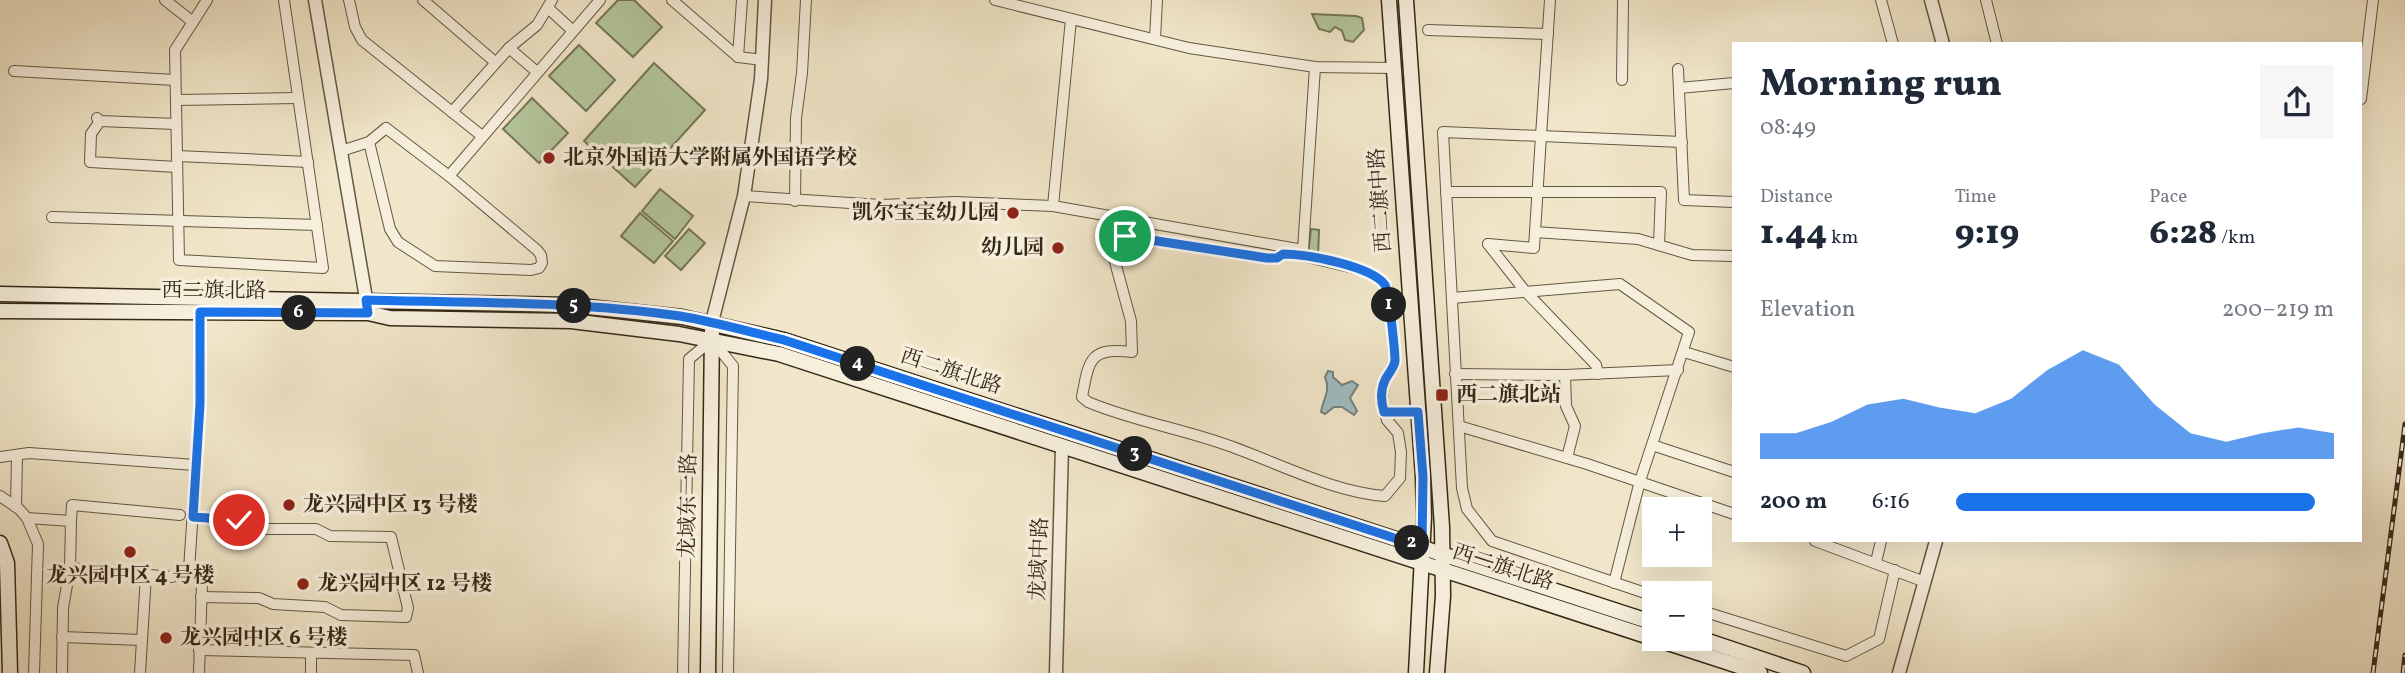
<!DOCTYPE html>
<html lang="en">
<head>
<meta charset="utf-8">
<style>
	body { margin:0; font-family:Vollkorn,"Noto Serif SC",serif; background:#f6f6f7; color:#1f2937; height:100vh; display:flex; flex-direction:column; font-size:26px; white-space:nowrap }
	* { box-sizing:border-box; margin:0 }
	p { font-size:23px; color:#747a83 }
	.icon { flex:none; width:38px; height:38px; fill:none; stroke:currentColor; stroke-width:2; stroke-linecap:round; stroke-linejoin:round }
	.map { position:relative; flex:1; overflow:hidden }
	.panel { position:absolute; left:1732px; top:42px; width:630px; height:500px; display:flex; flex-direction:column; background:#fff; border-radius:0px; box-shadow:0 7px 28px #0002 }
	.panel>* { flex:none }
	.controls { position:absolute; left:1642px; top:497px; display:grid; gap:14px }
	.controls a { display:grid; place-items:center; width:70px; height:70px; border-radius:0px; background:#fff; box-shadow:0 7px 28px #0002; font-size:35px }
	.pin { position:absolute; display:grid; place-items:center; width:60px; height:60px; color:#fff; margin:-30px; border:4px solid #fff; border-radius:50%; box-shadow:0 2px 7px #0007 }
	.km { position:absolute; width:35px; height:35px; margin:-18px; border-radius:50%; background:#222; color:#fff; font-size:19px; line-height:35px; text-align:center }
	.round { display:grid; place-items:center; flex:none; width:74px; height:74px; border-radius:0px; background:#f6f6f7 }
	.summary { display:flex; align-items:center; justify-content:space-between; height:119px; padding:0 28px }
	h1 { font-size:38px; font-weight:800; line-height:52px }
	.metrics { display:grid; grid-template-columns:repeat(3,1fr); gap:10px; height:119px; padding:7px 28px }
	.metrics div { display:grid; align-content:center }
	.metrics b { font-size:35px; font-weight:800 }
	.metrics small { font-size:19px; font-weight:400 }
	.metrics p { font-size:19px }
	.chart { height:196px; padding:14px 28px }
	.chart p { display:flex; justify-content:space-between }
	.chart svg { width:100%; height:126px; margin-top:7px; fill:#1a73e8; opacity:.7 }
	ul { padding:0 28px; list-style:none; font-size:23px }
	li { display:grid; grid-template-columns:112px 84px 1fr; align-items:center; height:52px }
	li i { height:18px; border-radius:9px; background:#1a73e8 }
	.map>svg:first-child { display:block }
	.green { fill:#b4c69b; stroke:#747758; stroke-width:2 }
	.water { fill:#9fbdc1; stroke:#75817d; stroke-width:2 }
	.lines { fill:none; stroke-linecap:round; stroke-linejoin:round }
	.minor-casing { stroke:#645843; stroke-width:12 }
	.tertiary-casing { stroke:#645843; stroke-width:15 }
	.secondary-casing { stroke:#352816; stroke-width:17 }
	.minor { stroke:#f6efdc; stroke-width:10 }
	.tertiary { stroke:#f6efdc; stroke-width:12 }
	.secondary { stroke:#f6efdc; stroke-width:14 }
	.rail-casing { stroke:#352816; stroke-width:5 }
	.rail { stroke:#f6efdc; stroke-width:2.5; stroke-dasharray:8; stroke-linecap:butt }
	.route-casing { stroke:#fff; stroke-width:14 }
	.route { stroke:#1a73e8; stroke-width:9 }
	.poi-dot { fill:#8f2418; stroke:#f6efdc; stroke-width:2.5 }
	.labels { text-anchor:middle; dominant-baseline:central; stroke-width:7; stroke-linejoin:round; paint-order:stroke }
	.poi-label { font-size:21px; font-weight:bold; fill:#352816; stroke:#f6efdc; text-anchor:start }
	.street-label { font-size:21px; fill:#352816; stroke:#f6efdc }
</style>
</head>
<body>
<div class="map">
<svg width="2405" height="673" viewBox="0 0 2405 673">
	<rect width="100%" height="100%" fill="#f1e6c9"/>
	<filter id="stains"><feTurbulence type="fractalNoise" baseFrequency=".00286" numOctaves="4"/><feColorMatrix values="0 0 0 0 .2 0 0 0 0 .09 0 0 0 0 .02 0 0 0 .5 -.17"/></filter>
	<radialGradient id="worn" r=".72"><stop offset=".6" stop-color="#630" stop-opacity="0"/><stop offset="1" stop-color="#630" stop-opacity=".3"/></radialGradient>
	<!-- green -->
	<g class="green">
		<path d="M618,0h16l28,27 -29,30 -37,-34z"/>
		<path d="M1312,14l44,2 6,2 2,12 -11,12 -8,-2 -3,-9 -7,-4 -5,5 -11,-3z"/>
		<path d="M579,45l36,35 -29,31 -37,-35z"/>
		<path d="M654,63l51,47 -70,77 -51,-46z"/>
		<path d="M532,98l36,35 -29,30 -36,-34z"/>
		<path d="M660,189l33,27 -18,23 -33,-28z"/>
		<path d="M640,213l33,28 -19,22 -33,-27z"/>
		<path d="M689,229l16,14 -24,27 -16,-14z"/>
		<path d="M1311,229l8,1 -1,27 -10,-2z"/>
	</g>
	<!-- water -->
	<path class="water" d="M1328,371l5,1v5l9,8 10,-4 6,4 -8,13 7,13 -3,4 -12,-8h-8l-9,7 -4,-2c2,-13 10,-21 4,-35z"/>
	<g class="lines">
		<defs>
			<g id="minor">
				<path d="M165,0l28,22"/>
				<path d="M207,0l-32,50 4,210 144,8 -39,-268"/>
				<path d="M349,0l6,27 7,13 120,96"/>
				<path d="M423,0l72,62"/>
				<path d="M672,0l66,57 25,3"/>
				<path d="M995,0l194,48 126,19 79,1"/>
				<path d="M1550,0l-9,136 -98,-4 19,356 5,21 25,32 162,55"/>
				<path d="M1881,0l12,44"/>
				<path d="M1986,0l11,44"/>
				<path d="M548,8l25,23"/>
				<path d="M1428,30l120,4"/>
				<path d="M1155,39l2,-39"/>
				<path d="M509,48l28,24"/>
				<path d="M738,57l4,-57"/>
				<path d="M1678,69l6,131 50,2"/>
				<path d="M14,71l161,9"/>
				<path d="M1622,80l1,-80"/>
				<path d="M1679,88l55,-5"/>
				<path d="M2361,99l12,-99"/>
				<path d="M176,100l122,-2"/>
				<path d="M452,112l57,-64 28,-23 15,-25"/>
				<path d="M97,118l3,3 76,3"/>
				<path d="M100,121l-9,13 -1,28 87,5"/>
				<path d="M341,151l28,-9 17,-14 63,48 88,74 4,5 1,8 -3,5 -8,2 -96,-4 -37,-24 -8,-13 -21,-87"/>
				<path d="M177,156l131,6"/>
				<path d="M449,176l151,-176"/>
				<path d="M1446,192h215l-2,53"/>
				<path d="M744,196l137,9 74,-3 98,4 250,44 12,-183"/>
				<path d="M795,201l1,-83 6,-45 4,-73"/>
				<path d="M1053,206l18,-187"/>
				<path d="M52,217l265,8"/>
				<path d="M1535,232l103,7 54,16 42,1"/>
				<path d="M1125,236l142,22h10l6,-4 16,1 67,16 13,8 9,10 7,73 -11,20 -2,21 5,17 11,13 3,19 -1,26 -15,18c-53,-4 -109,-34 -158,-51 -45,-16 -97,-25 -139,-43l-6,-5c7,-38 8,-50 50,-45l-1,-31 -19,-70z"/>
				<path d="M1488,244l46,4 7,-112 141,6"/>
				<path d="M1488,244l37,47 71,74 2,9"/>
				<path d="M1452,298l168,-14 69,48 -49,149 -26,102"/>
				<path d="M1684,352l50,15"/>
				<path d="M1455,374l110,1 113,-5"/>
				<path d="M1565,375l1,31 9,20 -8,32"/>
				<path d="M1384,413l33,-1"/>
				<path d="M1459,426l128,38 147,50"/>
				<path d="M1652,445l82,27"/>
				<path d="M0,457l29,-4 166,12"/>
				<path d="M0,496l19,13 8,9 11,26 -4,129"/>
				<path d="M16,507l1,-52"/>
				<path d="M193,517l46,4 8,8h69l14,7 61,1 17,71 -2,9 -65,-2 -16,-8 -52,-3 -14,-6 -58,-1"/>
				<path d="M27,518l44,3 -1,47 -7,40 -1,65"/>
				<path d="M71,521l1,-16 108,10"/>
				<path d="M1815,541l110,41"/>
				<path d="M1876,562l5,-21"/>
				<path d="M70,568l102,9"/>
				<path d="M1699,610l147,46 33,-17 16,-69"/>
				<path d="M62,637l80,3"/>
				<path d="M199,650l215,5 4,18"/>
				<path d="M311,653v20"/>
				<path d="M140,673l6,-98"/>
				<path d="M199,673l3,-90 -3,-8 -10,-5 11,-166v-92"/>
				<path d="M683,673l6,-314 23,-19 21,26 -5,307"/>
			</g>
			<g id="tertiary">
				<path d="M315,0l53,310"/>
				<path d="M1931,0l12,44"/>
				<path d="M712,322l32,-126 17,-117 4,-79"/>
				<path d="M1056,673l6,-227"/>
				<path d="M1899,673l37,-132"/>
			</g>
			<g id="secondary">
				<path d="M1389,0l34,477 1,40 -8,156"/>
				<path d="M1406,0l36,527 1,69 -6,77"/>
				<path d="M0,294l570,11 112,12 102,23 870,283"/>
				<path d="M0,311l368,2 22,5 181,3 108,13 100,20 981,319"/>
				<path d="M0,543l7,20 3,110"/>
				<path d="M1699,638l104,35"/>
				<path d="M708,673l4,-343"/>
			</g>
		</defs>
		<!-- minor casing -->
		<use href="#minor" class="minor-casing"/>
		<!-- tertiary casing -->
		<use href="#tertiary" class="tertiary-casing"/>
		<!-- secondary casing -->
		<use href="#secondary" class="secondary-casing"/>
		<!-- minor -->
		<use href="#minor" class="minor"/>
		<!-- tertiary -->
		<use href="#tertiary" class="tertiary"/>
		<!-- secondary -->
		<use href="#secondary" class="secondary"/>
		<defs>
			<g id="rail">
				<path d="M2373,673l32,-249"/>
				<path d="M2403,673l2,-18"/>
			</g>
		</defs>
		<!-- rail casing -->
		<use href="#rail" class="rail-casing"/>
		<!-- rail -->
		<use href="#rail" class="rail"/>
	</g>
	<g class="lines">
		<defs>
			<path id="route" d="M239,520l-46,-3 7,-113v-92l168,1 -2,-13c105,3 210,1 314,16 35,6 70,16 104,24l638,207 1,-70 -5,-65h-34c-3,-10 -4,-21 1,-32 3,-6 9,-12 10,-19 0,-9 -6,-70 -10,-76 -13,-19 -79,-31 -102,-31l-6,4h-10l-142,-22"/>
		</defs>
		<!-- route casing -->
		<use href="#route" class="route-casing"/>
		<!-- route -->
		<use href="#route" class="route"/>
	</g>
	<!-- markers -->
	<g class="poi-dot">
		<circle cx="549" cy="158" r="7"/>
		<circle cx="1013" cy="213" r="7"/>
		<circle cx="1058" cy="248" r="7"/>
		<rect x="1435" y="388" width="14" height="14" rx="3.5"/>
		<circle cx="289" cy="505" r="7"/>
		<circle cx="130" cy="552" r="7"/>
		<circle cx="303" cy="584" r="7"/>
		<circle cx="166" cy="638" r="7"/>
	</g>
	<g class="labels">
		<!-- poi labels -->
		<g class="poi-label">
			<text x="563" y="158">北京外国语大学附属外国语学校</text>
			<text x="999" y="213" text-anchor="end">凯尔宝宝幼儿园</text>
			<text x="1044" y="248" text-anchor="end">幼儿园</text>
			<text x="1456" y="395">西二旗北站</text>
			<text x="303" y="505">龙兴园中区 13 号楼</text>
			<text x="130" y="576" text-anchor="middle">龙兴园中区 4 号楼</text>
			<text x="317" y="584">龙兴园中区 12 号楼</text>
			<text x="180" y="638">龙兴园中区 6 号楼</text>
		</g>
		<!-- street labels -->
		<g class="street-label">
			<text transform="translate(1381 200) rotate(-94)">西二旗中路</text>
			<text x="214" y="291">西二旗北路</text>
			<text transform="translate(951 372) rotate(18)">西二旗北路</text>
			<text transform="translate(689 506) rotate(-89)">龙域东一路</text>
			<text transform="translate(1040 559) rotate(-88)">龙域中路</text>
			<text transform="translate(1503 568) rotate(18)">西二旗北路</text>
		</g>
	</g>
	<rect width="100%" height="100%" filter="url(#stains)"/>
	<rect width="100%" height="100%" fill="url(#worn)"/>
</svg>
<div class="controls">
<a>+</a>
<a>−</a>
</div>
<div class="pin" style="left:1125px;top:236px;background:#1e9e55"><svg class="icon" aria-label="arrive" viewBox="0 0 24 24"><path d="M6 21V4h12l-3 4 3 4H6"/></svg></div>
<div class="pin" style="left:239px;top:520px;background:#d93025"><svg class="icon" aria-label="check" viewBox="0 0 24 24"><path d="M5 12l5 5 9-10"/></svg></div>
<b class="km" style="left:1389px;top:305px">1</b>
<b class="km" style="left:1412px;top:543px">2</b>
<b class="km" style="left:1135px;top:454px">3</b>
<b class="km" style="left:858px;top:364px">4</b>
<b class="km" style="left:574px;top:306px">5</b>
<b class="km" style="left:299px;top:313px">6</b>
<section class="panel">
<div class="summary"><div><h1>Morning run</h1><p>08:49</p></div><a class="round"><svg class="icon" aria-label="share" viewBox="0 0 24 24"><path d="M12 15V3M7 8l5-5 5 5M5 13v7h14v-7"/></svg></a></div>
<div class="metrics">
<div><p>Distance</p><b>1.44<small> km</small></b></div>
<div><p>Time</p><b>9:19</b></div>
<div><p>Pace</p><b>6:28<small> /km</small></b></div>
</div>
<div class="chart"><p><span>Elevation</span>200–219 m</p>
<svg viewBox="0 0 160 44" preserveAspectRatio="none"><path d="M0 44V35L10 35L20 31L30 25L40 23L50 26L60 28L70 23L80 13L90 6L100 11L110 25L120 35L130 38L140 35L150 33L160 35V44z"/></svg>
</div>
<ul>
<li><b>200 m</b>6:16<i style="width:95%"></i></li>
</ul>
</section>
</div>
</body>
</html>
